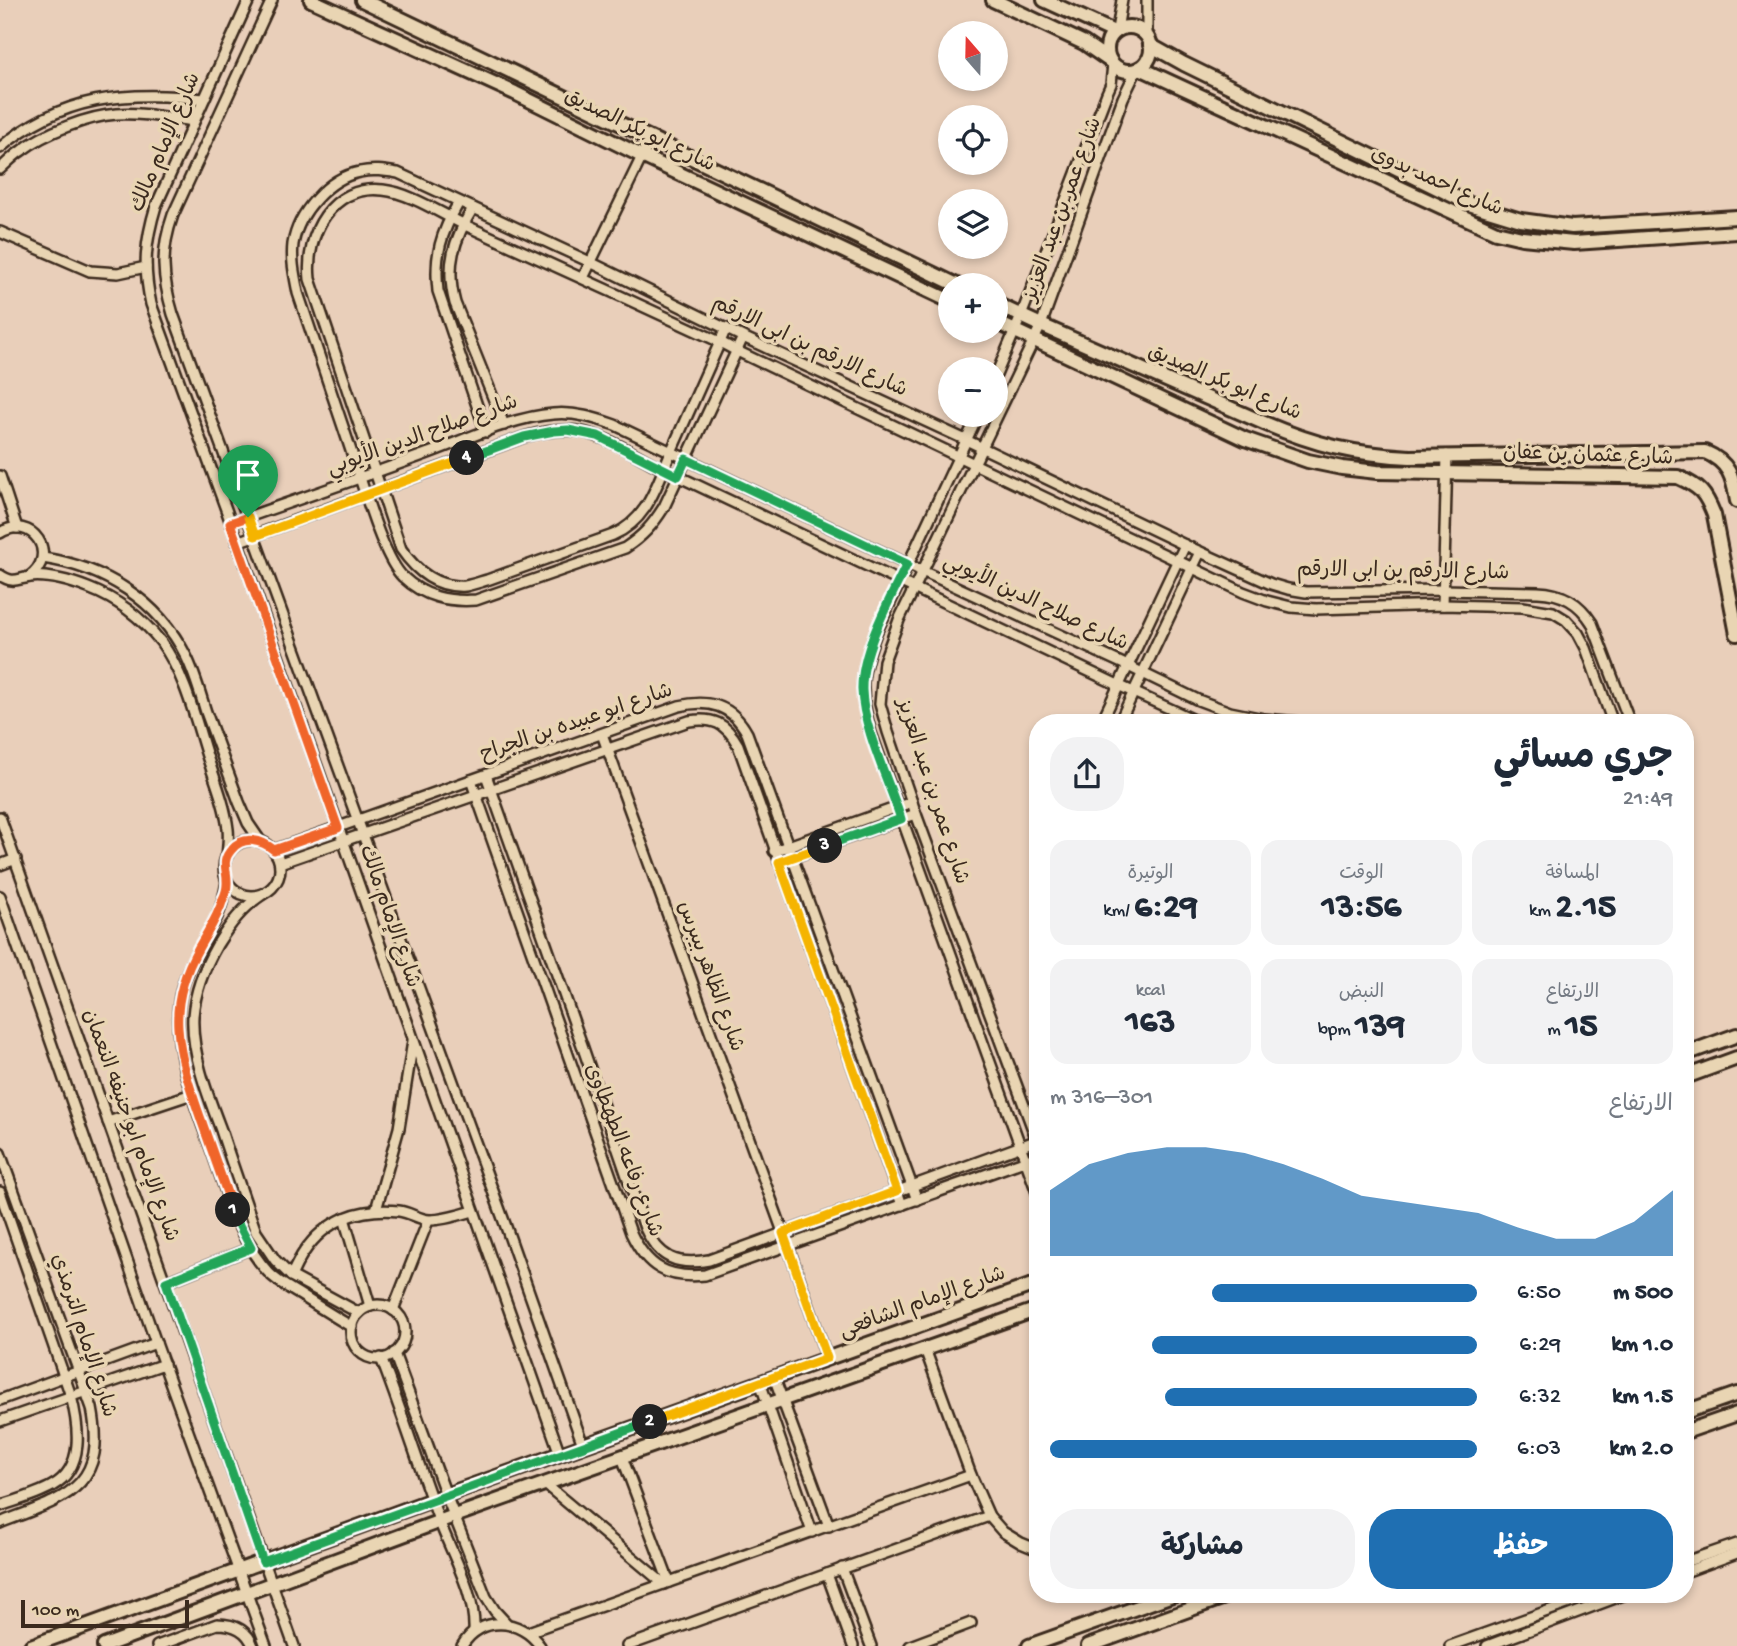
<!DOCTYPE html>
<html lang="ar">
<head>
<meta charset="utf-8">
<style>
	body { margin:0; font-family:"Gochi Hand","Playpen Sans Arabic",sans-serif; background:#f2f2f3; color:#1f2937; direction:rtl; height:100vh; display:flex; flex-direction:column; font-size:26px; white-space:nowrap }
	* { box-sizing:border-box; margin:0 }
	p { font-size:23px; color:#747a83 }
	.icon { flex:none; width:38px; height:38px; fill:none; stroke:currentColor; stroke-width:2; stroke-linecap:round; stroke-linejoin:round }
	.map { position:relative; flex:1; overflow:hidden; direction:ltr }
	.sheet { position:absolute; left:1029px; top:714px; width:665px; height:889px; display:flex; flex-direction:column; background:#fff; border-radius:28px; box-shadow:0 4px 10px #0003; direction:rtl }
	.sheet>* { flex:none }
	.needle { width:46px; rotate:340deg }
	.tools { position:absolute; left:938px; top:21px; display:grid; gap:14px }
	.tools a { display:grid; place-items:center; width:70px; height:70px; border-radius:50%; background:#fff; box-shadow:0 4px 10px #0003; font-size:35px }
	.scale { position:absolute; left:21px; bottom:18px; width:168px; box-sizing:border-box; padding-left:7px; border:4px solid #3b2a1e; border-top:0; font-size:19px; line-height:24px; white-space:nowrap; color:#3b2a1e; -webkit-text-stroke:5px #e9d5b3; paint-order:stroke }
	.pin { position:absolute; display:grid; place-items:center; width:60px; height:60px; color:#fff; margin:-72px -30px; border-radius:50% 50% 50% 0; rotate:-45deg; box-shadow:0 0 7px #0007 }
	.pin .icon { rotate:45deg }
	.km { position:absolute; width:35px; height:35px; margin:-18px; border-radius:50%; background:#222; color:#fff; font-size:19px; line-height:35px; text-align:center }
	.round { display:grid; place-items:center; flex:none; width:74px; height:74px; border-radius:28px; background:#f2f2f3 }
	.overview { display:flex; align-items:center; justify-content:space-between; height:119px; padding:0 21px }
	h1 { font-size:38px; font-weight:700; line-height:52px }
	.figures { display:grid; grid-template-columns:repeat(3,1fr); gap:10px; height:119px; padding:7px 21px }
	.figures div { display:grid; align-content:center; border-radius:18px; background:#f2f2f3; text-align:center }
	.figures b { font-size:35px; font-weight:700 }
	.figures small { font-size:19px; font-weight:400 }
	.figures p { font-size:19px }
	.chart { height:196px; padding:14px 21px }
	.chart p { display:flex; justify-content:space-between }
	.chart svg { width:100%; height:126px; margin-top:7px; fill:#1f6fb2; opacity:.7 }
	.cta { display:flex; gap:14px; margin-top:auto; padding:14px 21px }
	.cta a { flex:1; height:80px; border-radius:28px; background:#1f6fb2; color:#fff; font-size:28px; font-weight:700; line-height:80px; text-align:center }
	.cta a+a { background:#f2f2f3; color:#1f2937 }
	ul { padding:0 21px; list-style:none; font-size:23px }
	li { display:grid; grid-template-columns:112px 84px 1fr; align-items:center; height:52px }
	li i { height:18px; border-radius:9px; background:#1f6fb2 }
	.map>svg:first-child { display:block }
	.lines { fill:none; stroke-linecap:round; stroke-linejoin:round }
	.street-casing { stroke:#3b2a1e; stroke-width:14 }
	.secondary-casing { stroke:#3b2a1e; stroke-width:18 }
	.street { stroke:#e9d5b3; stroke-width:9 }
	.secondary { stroke:#e9d5b3; stroke-width:12 }
	.split-1-casing { stroke:#fff; stroke-width:14 }
	.split-2-casing { stroke:#fff; stroke-width:14 }
	.split-3-casing { stroke:#fff; stroke-width:14 }
	.split-4-casing { stroke:#fff; stroke-width:14 }
	.split-5-casing { stroke:#fff; stroke-width:14 }
	.split-1 { stroke:#f0652b; stroke-width:9 }
	.split-2 { stroke:#22a559; stroke-width:9 }
	.split-3 { stroke:#f5b400; stroke-width:9 }
	.split-4 { stroke:#22a559; stroke-width:9 }
	.split-5 { stroke:#f5b400; stroke-width:9 }
	.labels { text-anchor:middle; dominant-baseline:central; stroke-width:7; stroke-linejoin:round; paint-order:stroke }
	.street-label { font-size:21px; fill:#3b2a1e; stroke:#e9d5b3 }
</style>
</head>
<body>
<div class="map">
<svg width="1737" height="1646" viewBox="0 0 1737 1646">
	<rect width="100%" height="100%" fill="#e9cfba"/>
	<filter id="ink" filterUnits="userSpaceOnUse"><feTurbulence type="fractalNoise" baseFrequency=".0143" numOctaves="2"/><feDisplacementMap in="SourceGraphic" scale="14" xChannelSelector="R" yChannelSelector="G"/><feConvolveMatrix kernelMatrix="1 2 1 2 8 2 1 2 1" color-interpolation-filters="sRGB"/></filter>
	<g filter="url(#ink)">
		<g class="lines">
			<defs>
				<g id="street">
					<path d="M249,0l-93,206c-11,36 -13,62 -5,98l80,219 329,931"/>
					<path d="M272,0l-99,215c-13,37 -11,62 0,99l332,910 78,221"/>
					<path d="M1117,30l5,-30"/>
					<path d="M1147,37v-37"/>
					<path d="M0,148c60,-52 128,-58 204,-49"/>
					<path d="M0,169c7,-6 13,-13 21,-18 23,-18 67,-35 96,-37 25,-2 51,4 76,7"/>
					<path d="M459,202c-18,31 -25,53 -21,89l48,141"/>
					<path d="M473,208c-19,31 -28,58 -18,95l49,122"/>
					<path d="M0,232l90,39 28,2 28,-6"/>
					<path d="M583,278l68,-140"/>
					<path d="M726,328l-6,14 -49,110c-15,33 -22,67 -58,83l-126,45c-7,2 -15,5 -22,6 -29,2 -49,-15 -64,-37l-91,-270c-5,-45 22,-95 73,-89 28,3 58,24 84,36 84,38 169,77 253,116l17,9 506,241 24,9 24,6 25,2 127,-4 80,2 30,5 13,8 12,13 8,15 27,75"/>
					<path d="M743,337l-79,170c-12,19 -21,29 -39,41l-149,52c-28,2 -52,-3 -73,-23 -19,-19 -35,-76 -44,-102 -20,-61 -41,-122 -61,-182 -3,-16 -7,-32 -5,-49 5,-31 35,-66 67,-72 13,-3 25,-1 38,1l192,89 153,75 223,103 219,105 86,39 17,5 18,3 137,-2 95,2c24,1 41,10 54,31l38,100"/>
					<path d="M996,375l25,-59 86,-223 4,-9 2,-20"/>
					<path d="M978,415l-102,218c-16,42 -17,57 -5,100l167,462"/>
					<path d="M0,476l17,52"/>
					<path d="M231,523c65,-23 130,-45 195,-69 39,-14 86,-37 127,-40 22,-2 42,4 62,11l292,139 221,102 70,34 32,12 34,7 35,3 64,1"/>
					<path d="M0,533c32,-20 60,22 29,44"/>
					<path d="M237,542l287,-105c14,-4 28,-7 43,-7 34,1 66,24 96,39l455,216 83,38"/>
					<path d="M43,558c61,9 115,42 143,98 9,18 14,37 20,56 11,30 22,60 33,90l9,21 13,19"/>
					<path d="M0,575c13,9 17,4 30,2 18,-2 42,5 58,11 29,11 54,30 73,54 24,33 34,76 46,114 8,24 18,48 21,73 1,8 0,18 -1,27"/>
					<path d="M1443,605l4,-150"/>
					<path d="M1101,723l84,-178"/>
					<path d="M1119,723l81,-171"/>
					<path d="M602,734l181,498 44,126"/>
					<path d="M486,775l96,270 63,183c14,30 32,38 64,32l329,-120"/>
					<path d="M471,780l160,453c16,34 36,46 74,42l333,-119"/>
					<path d="M0,817l294,829"/>
					<circle cx="252" cy="868" r="28"/>
					<path d="M274,850l405,-144c30,-7 53,-1 68,27l170,467"/>
					<path d="M774,851l138,-49"/>
					<path d="M779,862l137,-48"/>
					<path d="M280,863l409,-142c24,-4 37,2 49,24l164,460"/>
					<path d="M0,865l16,-6"/>
					<path d="M227,881c-2,13 -5,24 -10,36 -14,29 -34,53 -38,86 -7,50 19,108 35,154 14,39 25,84 54,115 9,10 23,17 34,24 17,11 33,21 50,31"/>
					<path d="M263,894c-20,13 -33,30 -46,51 -12,21 -22,46 -24,71 -2,37 15,80 28,114 11,34 23,68 35,102l19,28 16,16 68,37"/>
					<path d="M0,896l156,447 110,303"/>
					<path d="M108,1122l84,-28"/>
					<path d="M1038,1143l-122,-329 -28,-82 -8,-28 4,-43 15,-41 142,-295 82,-227 14,-29"/>
					<path d="M0,1153l92,255c16,82 -29,90 -92,115"/>
					<path d="M0,1192l71,204c8,31 14,72 -19,90 -16,9 -35,14 -52,20"/>
					<path d="M376,1210l23,-82 14,-87"/>
					<path d="M344,1218l26,88"/>
					<path d="M291,1276c4,-8 8,-17 13,-24 22,-33 57,-45 95,-41 10,1 21,9 31,9 14,0 29,-5 43,-9"/>
					<path d="M166,1282l85,-34"/>
					<circle cx="378" cy="1332" r="27"/>
					<path d="M393,1310l35,-89"/>
					<path d="M925,1349l46,126 18,41 14,16 18,11 17,7"/>
					<path d="M394,1353l52,142 40,102 9,14 12,13"/>
					<path d="M381,1358c21,54 38,109 58,162 13,35 37,74 35,112"/>
					<path d="M774,1377l55,149"/>
					<path d="M760,1382l52,150"/>
					<path d="M0,1400l156,-57"/>
					<path d="M0,1421l164,-57"/>
					<path d="M622,1457l47,125"/>
					<path d="M545,1484l119,100"/>
					<path d="M1685,1562l52,-18"/>
					<path d="M842,1568l29,78"/>
					<path d="M1685,1572l52,-19"/>
					<path d="M827,1574l26,72"/>
					<path d="M528,1632l443,-157"/>
					<path d="M157,1646l60,-22c16,0 30,5 36,22"/>
					<path d="M462,1646c18,-31 59,-28 78,0"/>
					<path d="M627,1646l362,-130"/>
					<path d="M910,1646l61,-23"/>
					<path d="M1450,1646l145,-52"/>
					<path d="M1487,1646l139,-52"/>
				</g>
				<g id="secondary">
					<path d="M311,0l204,93 127,63 308,145"/>
					<path d="M362,0l595,285"/>
					<path d="M993,0l91,43 26,18"/>
					<path d="M1044,0l70,32"/>
					<circle cx="1129" cy="49" r="22"/>
					<path d="M1150,45l34,19 288,141 49,15 51,7 165,-10"/>
					<path d="M1140,68l356,164 26,6 52,5 163,-11"/>
					<path d="M996,304l45,21 223,98c52,22 89,31 146,34l295,-5c24,10 28,25 32,49"/>
					<path d="M996,322l249,117 63,22 34,7 35,4 301,5c22,10 27,15 36,38l23,119"/>
					<path d="M1685,1054l52,-19"/>
					<path d="M1685,1077l52,-19"/>
					<path d="M1685,1412l52,-18"/>
					<path d="M1685,1432l52,-18"/>
					<path d="M31,1646l401,-146 606,-217"/>
					<path d="M104,1646l350,-130 584,-207"/>
					<path d="M1029,1646l146,-52"/>
					<path d="M1088,1646l145,-52"/>
				</g>
			</defs>
			<!-- street casing -->
			<use href="#street" class="street-casing"/>
			<!-- secondary casing -->
			<use href="#secondary" class="secondary-casing"/>
			<!-- street -->
			<use href="#street" class="street"/>
			<!-- secondary -->
			<use href="#secondary" class="secondary"/>
		</g>
	</g>
	<g class="lines" filter="url(#ink)">
		<defs>
			<path id="split-1" d="M233,1210c-10,-28 -20,-56 -30,-85 -11,-31 -23,-64 -25,-97 -2,-29 7,-56 21,-81 9,-16 19,-30 24,-48 2,-4 4,-10 4,-15 1,-14 -7,-22 5,-35 12,-14 30,-9 42,1l64,-22 -108,-305 18,-6"/>
			<path id="split-2" d="M233,1210l5,13 13,25 -85,34 97,280 387,-140"/>
			<path id="split-3" d="M650,1422l177,-64 -44,-125 114,-42 -118,-329 46,-16"/>
			<path id="split-4" d="M467,458l57,-21 30,-6 14,-1 30,6 80,40 8,-17 221,105c-17,35 -46,87 -45,126 1,39 27,91 39,129l-76,27"/>
			<path id="split-5" d="M248,517l7,19 212,-78"/>
		</defs>
		<!-- split-1 casing -->
		<use href="#split-1" class="split-1-casing"/>
		<!-- split-2 casing -->
		<use href="#split-2" class="split-2-casing"/>
		<!-- split-3 casing -->
		<use href="#split-3" class="split-3-casing"/>
		<!-- split-4 casing -->
		<use href="#split-4" class="split-4-casing"/>
		<!-- split-5 casing -->
		<use href="#split-5" class="split-5-casing"/>
		<!-- split-1 -->
		<use href="#split-1" class="split-1"/>
		<!-- split-2 -->
		<use href="#split-2" class="split-2"/>
		<!-- split-3 -->
		<use href="#split-3" class="split-3"/>
		<!-- split-4 -->
		<use href="#split-4" class="split-4"/>
		<!-- split-5 -->
		<use href="#split-5" class="split-5"/>
	</g>
	<g class="labels">
		<!-- street labels -->
		<g class="street-label">
			<text transform="translate(639 132) rotate(26)">شارع ابو بكر الصديق</text>
			<text transform="translate(167 143) rotate(-67)">شارع الإمام مالك</text>
			<text transform="translate(1436 183) rotate(24)">شارع احمد بدوى</text>
			<text transform="translate(1064 210) rotate(-70)">شارع عمر بن عبد العزيز</text>
			<text transform="translate(809 348) rotate(25)">شارع الارقم بن ابى الارقم</text>
			<text transform="translate(1224 384) rotate(23)">شارع ابو بكر الصديق</text>
			<text transform="translate(423 437) rotate(-20)">شارع صلاح الدين الأيوبي</text>
			<text transform="translate(1588 457) rotate(2)">شارع عثمان بن عفان</text>
			<text transform="translate(1403 573) rotate(1)">شارع الارقم بن ابى الارقم</text>
			<text transform="translate(1035 604) rotate(25)">شارع صلاح الدين الأيوبي</text>
			<text transform="translate(577 724) rotate(-19)">شارع ابو عبيده بن الجراح</text>
			<text transform="translate(931 792) rotate(72)">شارع عمر بن عبد العزيز</text>
			<text transform="translate(388 917) rotate(71)">شارع الإمام مالك</text>
			<text transform="translate(709 977) rotate(70)">شارع الظاهر بيبرس</text>
			<text transform="translate(129 1126) rotate(70)">شارع الإمام ابو حنيفه النعمان</text>
			<text transform="translate(622 1151) rotate(69)">شارع رفاعه الطهطاوى</text>
			<text transform="translate(923 1304) rotate(-20)">شارع الإمام الشافعى</text>
			<text transform="translate(82 1336) rotate(72)">شارع الإمام الترمذي</text>
		</g>
	</g>
</svg>
<div class="tools">
<a><svg class="needle" viewBox="-14 -14 28 28"><path d="M0-13l5 13h-10z" fill="#e53935"/><path d="M0 13l5-13h-10z" fill="#747a83"/></svg></a>
<a><svg class="icon" aria-label="locate" viewBox="0 0 24 24"><circle cx="12" cy="12" r="6"/><path d="M12 2v4M12 18v4M2 12h4M18 12h4"/></svg></a>
<a><svg class="icon" aria-label="layers" viewBox="0 0 24 24"><path d="M12 4l9 5-9 5-9-5zM3 14l9 5 9-5"/></svg></a>
<a>+</a>
<a>−</a>
</div>
<div class="scale">100 m</div>
<div class="pin" style="left:248px;top:517px;background:#1e9e55"><svg class="icon" aria-label="arrive" viewBox="0 0 24 24"><path d="M6 21V4h12l-3 4 3 4H6"/></svg></div>
<b class="km" style="left:233px;top:1210px">1</b>
<b class="km" style="left:650px;top:1422px">2</b>
<b class="km" style="left:825px;top:846px">3</b>
<b class="km" style="left:467px;top:458px">4</b>
<section class="sheet">
<div class="overview"><div><h1>جري مسائي</h1><p>21:49</p></div><a class="round"><svg class="icon" aria-label="share" viewBox="0 0 24 24"><path d="M12 15V3M7 8l5-5 5 5M5 13v7h14v-7"/></svg></a></div>
<div class="figures">
<div><p>المسافة</p><b>2.15<small> km</small></b></div>
<div><p>الوقت</p><b>13:56</b></div>
<div><p>الوتيرة</p><b>6:29<small> /km</small></b></div>
</div>
<div class="figures">
<div><p>الارتفاع</p><b>15<small> m</small></b></div>
<div><p>النبض</p><b>139<small> bpm</small></b></div>
<div><p>kcal</p><b>163</b></div>
</div>
<div class="chart"><p><span>الارتفاع</span>301–316 m</p>
<svg viewBox="0 0 160 44" preserveAspectRatio="none"><path d="M0 44V21L10 12L20 8L30 6L40 6L50 8L60 12L70 17L80 23L90 25L100 27L110 29L120 34L130 38L140 38L150 32L160 21V44z"/></svg>
</div>
<ul>
<li><b>500 m</b>6:50<i style="width:62%"></i></li>
<li><b>1.0 km</b>6:29<i style="width:76%"></i></li>
<li><b>1.5 km</b>6:32<i style="width:73%"></i></li>
<li><b>2.0 km</b>6:03<i style="width:100%"></i></li>
</ul>
<div class="cta"><a>حفظ</a><a>مشاركة</a></div>
</section>
</div>
</body>
</html>
